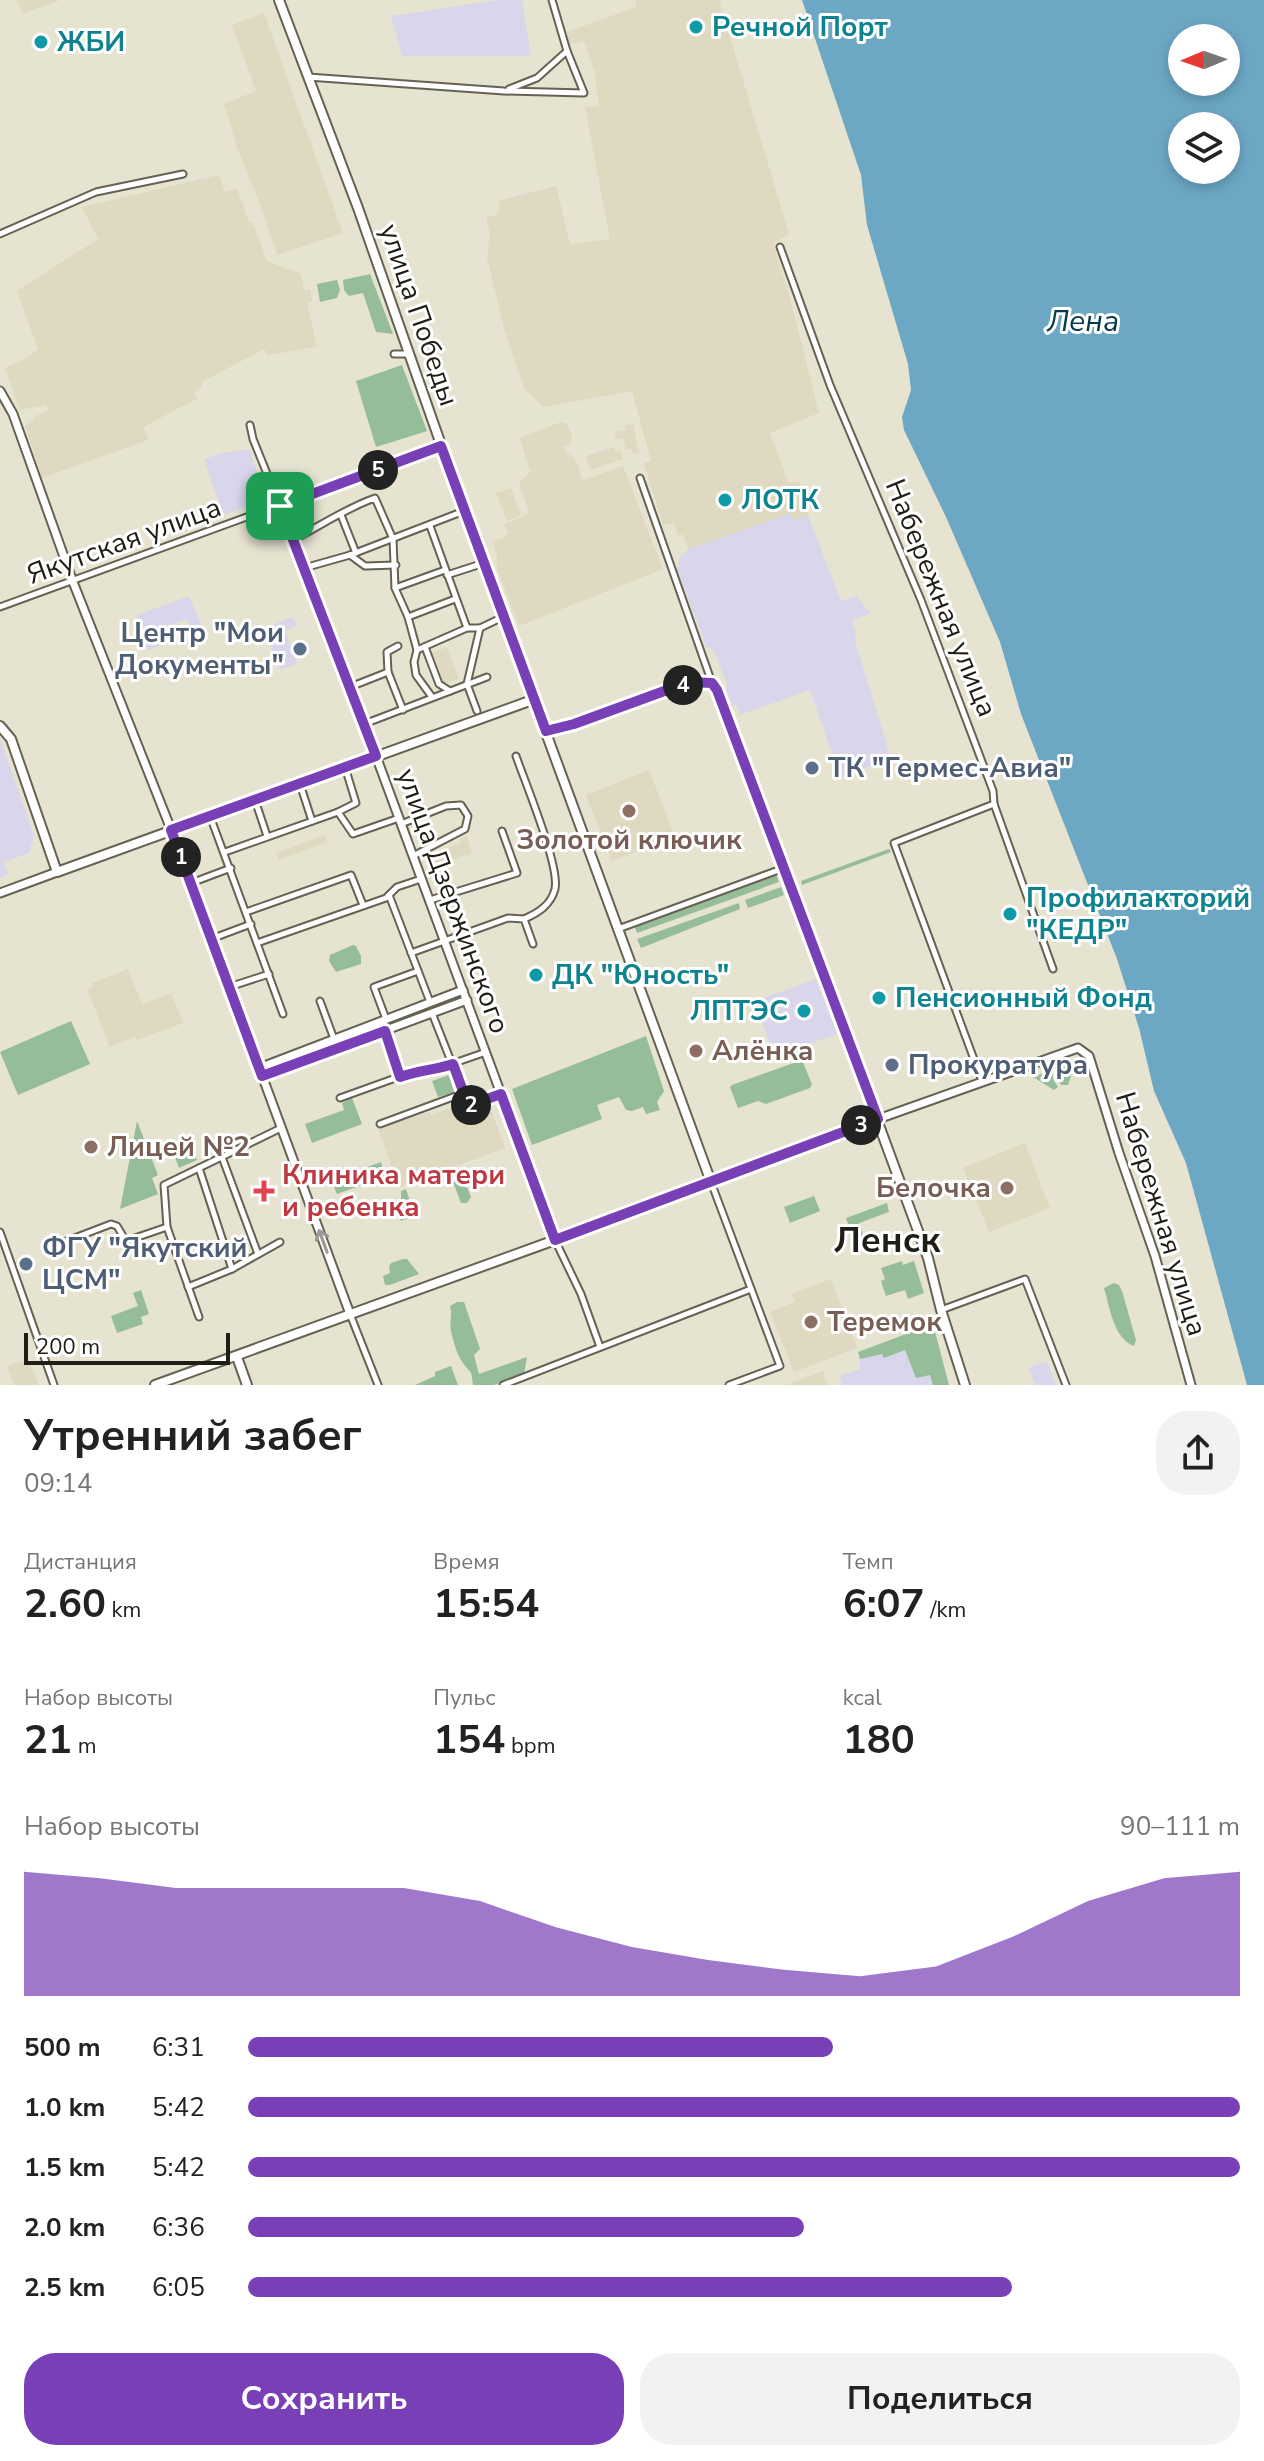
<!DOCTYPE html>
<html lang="ru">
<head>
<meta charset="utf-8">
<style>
	body { margin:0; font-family:"Nunito Sans",sans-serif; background:#f2f2f2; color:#222; height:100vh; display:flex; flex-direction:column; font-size:30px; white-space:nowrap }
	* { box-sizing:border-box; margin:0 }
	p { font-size:26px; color:#767676 }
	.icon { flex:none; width:44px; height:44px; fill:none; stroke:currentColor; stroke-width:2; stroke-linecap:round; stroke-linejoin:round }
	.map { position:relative; height:1385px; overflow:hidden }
	.panel { display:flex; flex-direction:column; background:#fff; flex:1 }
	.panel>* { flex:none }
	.needle { width:52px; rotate:268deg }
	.tools { position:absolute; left:1168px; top:24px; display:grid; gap:16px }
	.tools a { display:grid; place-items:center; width:72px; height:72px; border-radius:50%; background:#fff; box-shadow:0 4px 12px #0003; font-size:40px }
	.scale { position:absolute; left:24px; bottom:20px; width:206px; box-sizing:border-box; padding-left:8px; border:4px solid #1e1d16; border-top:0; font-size:22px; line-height:28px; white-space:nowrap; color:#1e1d16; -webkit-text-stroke:6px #fff; paint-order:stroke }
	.pin { position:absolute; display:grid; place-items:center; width:68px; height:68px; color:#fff; margin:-34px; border-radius:16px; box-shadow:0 4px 12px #0006 }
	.km { position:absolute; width:40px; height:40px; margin:-20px; border-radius:50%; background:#222; color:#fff; font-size:22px; line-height:40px; text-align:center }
	.round { display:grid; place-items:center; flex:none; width:84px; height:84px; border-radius:32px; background:#f2f2f2 }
	.overview { display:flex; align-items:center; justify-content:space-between; height:136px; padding:0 24px }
	h1 { font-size:44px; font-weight:700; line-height:60px }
	.metrics { display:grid; grid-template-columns:repeat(3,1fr); gap:12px; height:136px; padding:8px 24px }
	.metrics div { display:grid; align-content:center }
	.metrics b { font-size:40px; font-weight:700 }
	.metrics small { font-size:22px; font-weight:400 }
	.metrics p { font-size:22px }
	.chart { height:224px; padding:16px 24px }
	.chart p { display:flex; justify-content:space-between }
	.chart svg { width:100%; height:144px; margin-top:8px; fill:#793fb6; opacity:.7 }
	.cta { display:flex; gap:16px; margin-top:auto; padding:16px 24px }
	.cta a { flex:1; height:92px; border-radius:32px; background:#793fb6; color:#fff; font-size:32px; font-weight:700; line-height:92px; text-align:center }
	.cta a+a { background:#f2f2f2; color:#222 }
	ul { padding:0 24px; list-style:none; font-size:26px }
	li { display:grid; grid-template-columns:128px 96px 1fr; align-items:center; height:60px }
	li i { height:20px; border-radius:10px; background:#793fb6 }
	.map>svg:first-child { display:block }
	.commercial { fill:#d9d6ec }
	.built { fill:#ded9c0 }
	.green { fill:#95bd9a }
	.water { fill:#6ca7c4; fill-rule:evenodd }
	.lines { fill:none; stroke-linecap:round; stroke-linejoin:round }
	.minor-casing { stroke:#666253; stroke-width:9 }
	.tertiary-casing { stroke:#666253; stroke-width:11 }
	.secondary-casing { stroke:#666253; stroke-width:12 }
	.minor { stroke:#fff; stroke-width:5 }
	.tertiary { stroke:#fff; stroke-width:7 }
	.secondary { stroke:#fff; stroke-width:8 }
	.oneway { stroke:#9a9996 }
	.route-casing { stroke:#fff; stroke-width:16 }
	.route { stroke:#793fb6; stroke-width:10 }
	.culture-dot { fill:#0f9aa8; stroke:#fff; stroke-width:3 }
	.service-dot { fill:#5c6f8a; stroke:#fff; stroke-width:3 }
	.education-dot { fill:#8d6e63; stroke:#fff; stroke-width:3 }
	.health-dot { fill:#e0444e; stroke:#fff; stroke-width:3 }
	.labels { text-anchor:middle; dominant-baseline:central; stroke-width:6; stroke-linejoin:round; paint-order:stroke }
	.culture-label { font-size:28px; font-weight:bold; fill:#0d838f; stroke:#fff; text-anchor:start }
	.street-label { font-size:28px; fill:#1e1d16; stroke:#fff }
	.service-label { font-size:28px; font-weight:bold; fill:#4e5e75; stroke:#fff; text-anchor:start }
	.education-label { font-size:28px; font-weight:bold; fill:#785e54; stroke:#fff; text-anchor:start }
	.health-label { font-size:28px; font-weight:bold; fill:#be3a42; stroke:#fff; text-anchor:start }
	.water-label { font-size:30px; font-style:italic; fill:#03394d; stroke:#fff }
	.district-label { font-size:36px; font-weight:bold; fill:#1e1d16; stroke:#fff }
</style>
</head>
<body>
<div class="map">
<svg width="1264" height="1385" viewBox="0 0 1264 1385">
	<rect width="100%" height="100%" fill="#e7e3d1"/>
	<!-- commercial -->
	<g class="commercial">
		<path d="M497,0h25l9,56h-129l-11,-40z"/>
		<path d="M249,449l14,39 -2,14 -38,13 -19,-56 18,-6z"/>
		<path d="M790,513l3,7 15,-5 33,86 16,-5 13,17 -18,7 4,13 -1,7 36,119 -51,18 -30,-87 -70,25 -4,-11 -5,2 -5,-13 1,-8 -12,-31 -4,-6h-4l-30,-78 3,-13 9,-8z"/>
		<path d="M189,596l14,34 -11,4 -5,-15 -28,10 5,15 -17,7 -10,-36z"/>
		<path d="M293,617l4,9 -12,5 12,33 -17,6 -16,-42z"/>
		<path d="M0,739l34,96 -5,18 -25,9 4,13 -8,3z"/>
		<path d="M816,979l21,55 -63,22 -19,-55z"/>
		<path d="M935,1333l14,52h-107l-3,-9 21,-7v-10z"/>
		<path d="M1047,1361l9,24h-21l-7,-17z"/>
	</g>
	<!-- built -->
	<g class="built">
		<path d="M17,0h43l-38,14z"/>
		<path d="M635,0h84l70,234 -16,10 15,47 31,122 -49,20 19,50 10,-2 9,34 -15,5 -3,-7 -101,36 -6,-15 -4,2 -5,-13 -11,2 -19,-62 7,-2 -19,-70 -89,16 -19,-19 -19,-56 -18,-75 3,-23 -4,-17 10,-1 4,-7 -2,-8 58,-15 14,58 40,-5 -25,-132 14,-1 -4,-33 -11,-32 -15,4 -3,-13 71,-25z"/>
		<path d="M264,13l79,220 -66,22 -17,-51 -23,-57 -13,-43 32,-13 -24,-66z"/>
		<path d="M219,175l6,17 12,-4 12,35h4l14,38 34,13 3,16 6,-1 2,12 -5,1 10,45 -49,8 -4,-6 -62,33v4l-8,7 4,5 -53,28 -1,3 4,11 -106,38 -17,-52 11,-10 13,-6 -3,-5 -26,5 -15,-42 22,-10 11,-9 -21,-58 81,-52 -16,-32z"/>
		<path d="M561,422l5,1 6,12 -1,9 -8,2 2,6 10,6 8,22 40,-14 40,103 -144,57 -22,-57v-13l-5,-15 11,-3 5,-6 -4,-8 18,-7 7,-5 -10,-29 11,-11 -10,-34z"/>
		<path d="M633,424l6,29 -6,1 -1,-5 -6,1 -3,-12 -7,1 -1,-7 11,-2 -1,-4z"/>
		<path d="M614,447l2,5 4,-1 3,8 -33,11 -4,-14z"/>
		<path d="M511,488l10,28 -14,5 -11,-28z"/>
		<path d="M447,647l12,32 -15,5 -12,-31z"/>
		<path d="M649,770l26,67 -63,24 -26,-66z"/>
		<path d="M325,835l2,7 -48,18 -3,-7z"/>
		<path d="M467,836l5,17 -34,12 -2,-4 -9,3 -3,-8 37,-13 -1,-4z"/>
		<path d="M128,969l14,35 29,-11 12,30 -46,17 -2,-3 -25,10 -23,-58 6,-2 -1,-4z"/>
		<path d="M488,1102l17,46 -106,39 -21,-58 36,-13 1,2 14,-6 2,3 24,-9 3,6z"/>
		<path d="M1025,1143l25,65 -61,24 -26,-64z"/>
		<path d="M831,1279l26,69 -63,24 -24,-60 25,-10 -3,-8z"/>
		<path d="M28,1360l11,25h-25l-7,-19z"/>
		<path d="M823,1371l5,14h-43l9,-3z"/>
	</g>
	<!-- green -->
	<g class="green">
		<path d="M370,274l23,60 -17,-2 -13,-39 -14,3 -5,-6 -1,-10z"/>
		<path d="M337,280l3,10 -3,8 -17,4 -3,-18z"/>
		<path d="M402,365l25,66 -51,16 -20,-66z"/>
		<path d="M889,849l2,3 -89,33 -1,-4z"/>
		<path d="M776,874l3,8 -142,51 -3,-8z"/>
		<path d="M781,887l3,8 -36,13 -3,-8z"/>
		<path d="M739,903l1,6 -99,39 -4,-9z"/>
		<path d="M353,945l3,1 5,10v8l-25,8 -7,-11 1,-6z"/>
		<path d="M71,1021l19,43 -72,31 -18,-43z"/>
		<path d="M646,1036l18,55 -7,11 3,8 -14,4 -3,-7 -11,4 -6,-1 -7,-13 -22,8 5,14 -70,26 -20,-56z"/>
		<path d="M802,1060l10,24 -2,4 -44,16 -8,-3 -20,7 -8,-21 2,-2z"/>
		<path d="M1071,1062l4,3 -7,20h-7l-6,-17z"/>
		<path d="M1052,1070l1,9 5,8 -4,3 -21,-13z"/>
		<path d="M449,1075l5,17 -16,5 -6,-16z"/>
		<path d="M352,1098l10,26 -50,19 -7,-19 39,-14 -2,-7z"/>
		<path d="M137,1121l21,54 -6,3 6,16 -38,15z"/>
		<path d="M191,1145l6,15 -18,8 -6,-16z"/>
		<path d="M381,1162l4,15 -48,17 -6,-14z"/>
		<path d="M458,1176l5,1 8,20 -4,6h-6l-8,-21z"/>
		<path d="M406,1189l9,27 -14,5 -9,-19 9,-3v-8z"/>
		<path d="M814,1196l6,15 -30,12 -6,-16z"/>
		<path d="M887,1203l2,9 -30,11 5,15 -10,3 -8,-23z"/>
		<path d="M403,1259h4l12,15 -29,11h-5l-2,-9 7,-3 -1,-6 2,-4z"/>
		<path d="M902,1261l1,4 11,-4 10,32 -16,6 -3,-9 -19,6 -5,-15 4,-2 -4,-11z"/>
		<path d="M1114,1283l5,2 3,6 14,49 -2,6c-21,-8 -24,-39 -30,-58z"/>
		<path d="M141,1290l8,24 -8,3 2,7 -26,9 -6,-17 27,-10 -5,-13z"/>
		<path d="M457,1302h7l16,47 -6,6 5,19 48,-17 -3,17 -30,11h-21c-2,-18 -1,-9 -10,-22 -6,-7 -10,-23 -12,-32 -2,-9 2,-16 -1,-25z"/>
		<path d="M933,1324l16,61h-16l-3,-10 -14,3 -11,-28 -21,8 -2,-4 -22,5 -2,-7z"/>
		<path d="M451,1366l7,19h-43l20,-9v-4z"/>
	</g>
	<!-- water -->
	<path class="water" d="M802,0h462v1385h-17l-61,-222 -32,-72 -15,-63 -22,-69 -96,-245 -21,-72 -54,-125 -42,-87 -2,-13 9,-27 -3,-26 -41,-139 -6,-50zM1182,38h44v44h-44zM1182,126h44v44h-44z"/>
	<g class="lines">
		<defs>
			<g id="minor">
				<path d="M308,77l196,14 80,2 -17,-42 -15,-51"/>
				<path d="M509,89l28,-11 30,-27"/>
				<path d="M0,234l96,-42 87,-18"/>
				<path d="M780,247l50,138 91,215 72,191 1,13 59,165"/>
				<path d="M394,354h15"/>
				<path d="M250,425l3,14 27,67"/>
				<path d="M640,478l72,205"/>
				<path d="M341,515l15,38"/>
				<path d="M430,526l37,102"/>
				<path d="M293,540c27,-14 53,-32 82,-42l18,41 2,49 13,29 9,33 -3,12 2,13 16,22"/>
				<path d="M350,555l15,11 31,-1"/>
				<path d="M304,568l46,-13 114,-44"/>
				<path d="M447,575l37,-12"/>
				<path d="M395,588l50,-18"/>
				<path d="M0,607l441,-161"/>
				<path d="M408,617l47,-18"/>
				<path d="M398,646l-11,6 1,20 15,38"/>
				<path d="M425,647l14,37 11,7"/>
				<path d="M417,650l50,-22h13l23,-11"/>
				<path d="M350,687l38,-15"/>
				<path d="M477,711l-10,-27 13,-56"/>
				<path d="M364,724l123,-47"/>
				<path d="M516,756c9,26 44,110 39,133 -4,16 -17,24 -31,30"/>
				<path d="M300,784l12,37"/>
				<path d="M255,800l12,36"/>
				<path d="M338,812l15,22 46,-16"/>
				<path d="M210,816l73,198"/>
				<path d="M401,824l45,-18 15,-1 7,11 -3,13 -52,27"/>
				<path d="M225,852l113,-40 18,-9 -11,-36"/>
				<path d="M191,883l40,-15"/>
				<path d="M389,895l41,107"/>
				<path d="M430,900l87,-27 -15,-42"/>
				<path d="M246,912l105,-37 12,30"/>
				<path d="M618,929l166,-61"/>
				<path d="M211,939l40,-15"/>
				<path d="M257,943l129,-45 11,-11 24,-8"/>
				<path d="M411,953l97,-35 16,1 9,25"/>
				<path d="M229,987l40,-13"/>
				<path d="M320,1001l14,38"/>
				<path d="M432,1013l35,89 3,3 31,-11"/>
				<path d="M386,1019l-12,-32 44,-16"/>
				<path d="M381,1021l19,56"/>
				<path d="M982,1081l-88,-238 100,-39"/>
				<path d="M340,1098l75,-27 22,-2 49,-17"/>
				<path d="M380,1124l84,-31"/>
				<path d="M222,1157l36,97"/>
				<path d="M199,1168l33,101"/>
				<path d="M711,1182l69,184 -51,19"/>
				<path d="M0,1232l54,153"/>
				<path d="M555,1240l26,54 19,53"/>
				<path d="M64,1242l47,-18 6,2 9,15 41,-14"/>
				<path d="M188,1287l44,-18 48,-27"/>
				<path d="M941,1310l84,-31 41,106"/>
				<path d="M350,1314l28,71"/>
				<path d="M199,1317l-32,-90 -3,-42 117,-57"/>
				<path d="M503,1385l248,-96"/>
			</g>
			<g id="tertiary">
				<path d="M0,391l13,23 60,168 103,260 174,472"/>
				<path d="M280,506l96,250 179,484"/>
				<path d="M0,893l57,-21"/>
				<path d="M259,1068l204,-78"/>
				<path d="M262,1076l205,-76"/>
				<path d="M878,1119l200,-71 11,8 30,97 36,103 36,129"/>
			</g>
			<g id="secondary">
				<path d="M279,0l79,208 101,288 252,686"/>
				<path d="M0,726l11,13 46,133 478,-173"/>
				<path d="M546,731l28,-7 115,-42 23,1 15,30 201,545 13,52 24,75"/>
				<path d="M237,1357l10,28"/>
				<path d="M155,1385l400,-145 323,-121"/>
			</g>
		</defs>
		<!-- minor casing -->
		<use href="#minor" class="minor-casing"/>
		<!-- tertiary casing -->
		<use href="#tertiary" class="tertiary-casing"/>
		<!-- secondary casing -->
		<use href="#secondary" class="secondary-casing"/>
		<!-- minor -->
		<use href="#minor" class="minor"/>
		<!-- tertiary -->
		<use href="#tertiary" class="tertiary"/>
		<!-- secondary -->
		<use href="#secondary" class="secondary"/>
	</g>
	<!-- one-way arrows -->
	<defs><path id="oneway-shaft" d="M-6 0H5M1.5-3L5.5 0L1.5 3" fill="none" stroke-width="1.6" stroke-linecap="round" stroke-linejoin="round" transform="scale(2)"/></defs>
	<use class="oneway" href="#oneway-shaft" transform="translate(323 1241) rotate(-110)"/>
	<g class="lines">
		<defs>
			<path id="route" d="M441,446l105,285 28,-7 115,-42 23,1 5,7 161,429 -323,121 -54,-146 -31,11 -3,-3 -14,-38c-17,6 -35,6 -53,13l-15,-46 -123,45 -91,-246 205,-74 -96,-250z"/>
		</defs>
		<!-- route casing -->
		<use href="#route" class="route-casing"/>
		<!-- route -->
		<use href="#route" class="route"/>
	</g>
	<!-- markers -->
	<g class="culture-dot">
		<circle cx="696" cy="27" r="8"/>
		<circle cx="41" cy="42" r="8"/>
		<circle cx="725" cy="500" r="8"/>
		<circle cx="1010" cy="914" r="8"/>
		<circle cx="536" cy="975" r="8"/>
		<circle cx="879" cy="998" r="8"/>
		<circle cx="804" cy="1011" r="8"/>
	</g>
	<g class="service-dot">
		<circle cx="300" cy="649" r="8"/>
		<circle cx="812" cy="768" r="8"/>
		<circle cx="892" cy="1065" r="8"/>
		<circle cx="26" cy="1264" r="8"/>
	</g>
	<g class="education-dot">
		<circle cx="629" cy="811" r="8"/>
		<circle cx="696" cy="1051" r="8"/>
		<circle cx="91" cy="1147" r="8"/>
		<circle cx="1007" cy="1188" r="8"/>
		<circle cx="811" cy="1322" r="8"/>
	</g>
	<path class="health-dot" d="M260 1179h8v8h8v8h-8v8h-8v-8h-8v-8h8z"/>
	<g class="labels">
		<!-- culture labels -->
		<g class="culture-label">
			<text x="712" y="27">Речной Порт</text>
			<text x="57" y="42">ЖБИ</text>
			<text x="741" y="500">ЛОТК</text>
			<text x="1026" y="898">Профилакторий<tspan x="1026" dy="32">"КЕДР"</tspan></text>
			<text x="552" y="975">ДК "Юность"</text>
			<text x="895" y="998">Пенсионный Фонд</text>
			<text x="788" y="1011" text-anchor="end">ЛПТЭС</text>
		</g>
		<!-- street labels -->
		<g class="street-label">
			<text transform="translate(419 315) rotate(71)">улица Победы</text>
			<text transform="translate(124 541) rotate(-20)">Якутская улица</text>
			<text transform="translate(941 598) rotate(68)">Набережная улица</text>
			<text transform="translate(453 901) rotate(70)">улица Дзержинского</text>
			<text transform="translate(1161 1214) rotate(73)">Набережная улица</text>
		</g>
		<!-- service labels -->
		<g class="service-label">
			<text x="284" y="633" text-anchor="end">Центр "Мои<tspan x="284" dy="32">Документы"</tspan></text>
			<text x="828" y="768">ТК "Гермес-Авиа"</text>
			<text x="908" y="1065">Прокуратура</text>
			<text x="42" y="1248">ФГУ "Якутский<tspan x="42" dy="32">ЦСМ"</tspan></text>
		</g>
		<!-- education labels -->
		<g class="education-label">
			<text x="629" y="840" text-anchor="middle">Золотой ключик</text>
			<text x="712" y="1051">Алёнка</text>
			<text x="107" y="1147">Лицей №2</text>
			<text x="991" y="1188" text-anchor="end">Белочка</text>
			<text x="827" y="1322">Теремок</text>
		</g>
		<!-- health labels -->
		<g class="health-label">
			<text x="282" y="1175">Клиника матери<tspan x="282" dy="32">и ребенка</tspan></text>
		</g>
		<!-- water labels -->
		<g class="water-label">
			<text x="1083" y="321">Лена</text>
		</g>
		<!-- district labels -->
		<g class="district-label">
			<text x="887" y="1240">Ленск</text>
		</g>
	</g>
</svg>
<div class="tools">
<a><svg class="needle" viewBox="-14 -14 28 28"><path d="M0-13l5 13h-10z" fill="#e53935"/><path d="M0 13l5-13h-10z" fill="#767676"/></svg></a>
<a><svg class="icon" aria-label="layers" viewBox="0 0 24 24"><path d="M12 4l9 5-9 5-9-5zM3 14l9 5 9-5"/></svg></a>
</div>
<div class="scale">200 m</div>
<div class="pin" style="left:280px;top:506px;background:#1e9e55"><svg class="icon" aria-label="arrive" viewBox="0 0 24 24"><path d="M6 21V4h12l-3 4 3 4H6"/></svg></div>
<b class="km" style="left:181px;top:857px">1</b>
<b class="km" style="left:471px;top:1105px">2</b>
<b class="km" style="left:861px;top:1125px">3</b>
<b class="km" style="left:683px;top:685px">4</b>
<b class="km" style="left:378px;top:470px">5</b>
</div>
<section class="panel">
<div class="overview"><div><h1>Утренний забег</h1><p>09:14</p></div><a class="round"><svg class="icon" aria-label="share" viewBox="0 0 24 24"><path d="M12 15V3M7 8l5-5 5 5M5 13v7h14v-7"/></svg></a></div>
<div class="metrics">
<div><p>Дистанция</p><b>2.60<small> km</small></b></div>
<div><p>Время</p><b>15:54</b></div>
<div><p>Темп</p><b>6:07<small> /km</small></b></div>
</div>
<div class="metrics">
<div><p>Набор высоты</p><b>21<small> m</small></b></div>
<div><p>Пульс</p><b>154<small> bpm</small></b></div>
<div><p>kcal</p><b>180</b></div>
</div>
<div class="chart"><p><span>Набор высоты</span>90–111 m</p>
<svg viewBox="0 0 160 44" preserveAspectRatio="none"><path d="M0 44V6L10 8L20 11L30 11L40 11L50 11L60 15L70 23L80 29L90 33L100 36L110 38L120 35L130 26L140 15L150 8L160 6V44z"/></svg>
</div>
<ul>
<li><b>500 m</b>6:31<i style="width:59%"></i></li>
<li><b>1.0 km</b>5:42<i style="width:100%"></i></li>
<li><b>1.5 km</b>5:42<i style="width:100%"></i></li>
<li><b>2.0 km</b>6:36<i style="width:56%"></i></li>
<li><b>2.5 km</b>6:05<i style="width:77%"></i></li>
</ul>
<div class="cta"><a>Сохранить</a><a>Поделиться</a></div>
</section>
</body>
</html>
